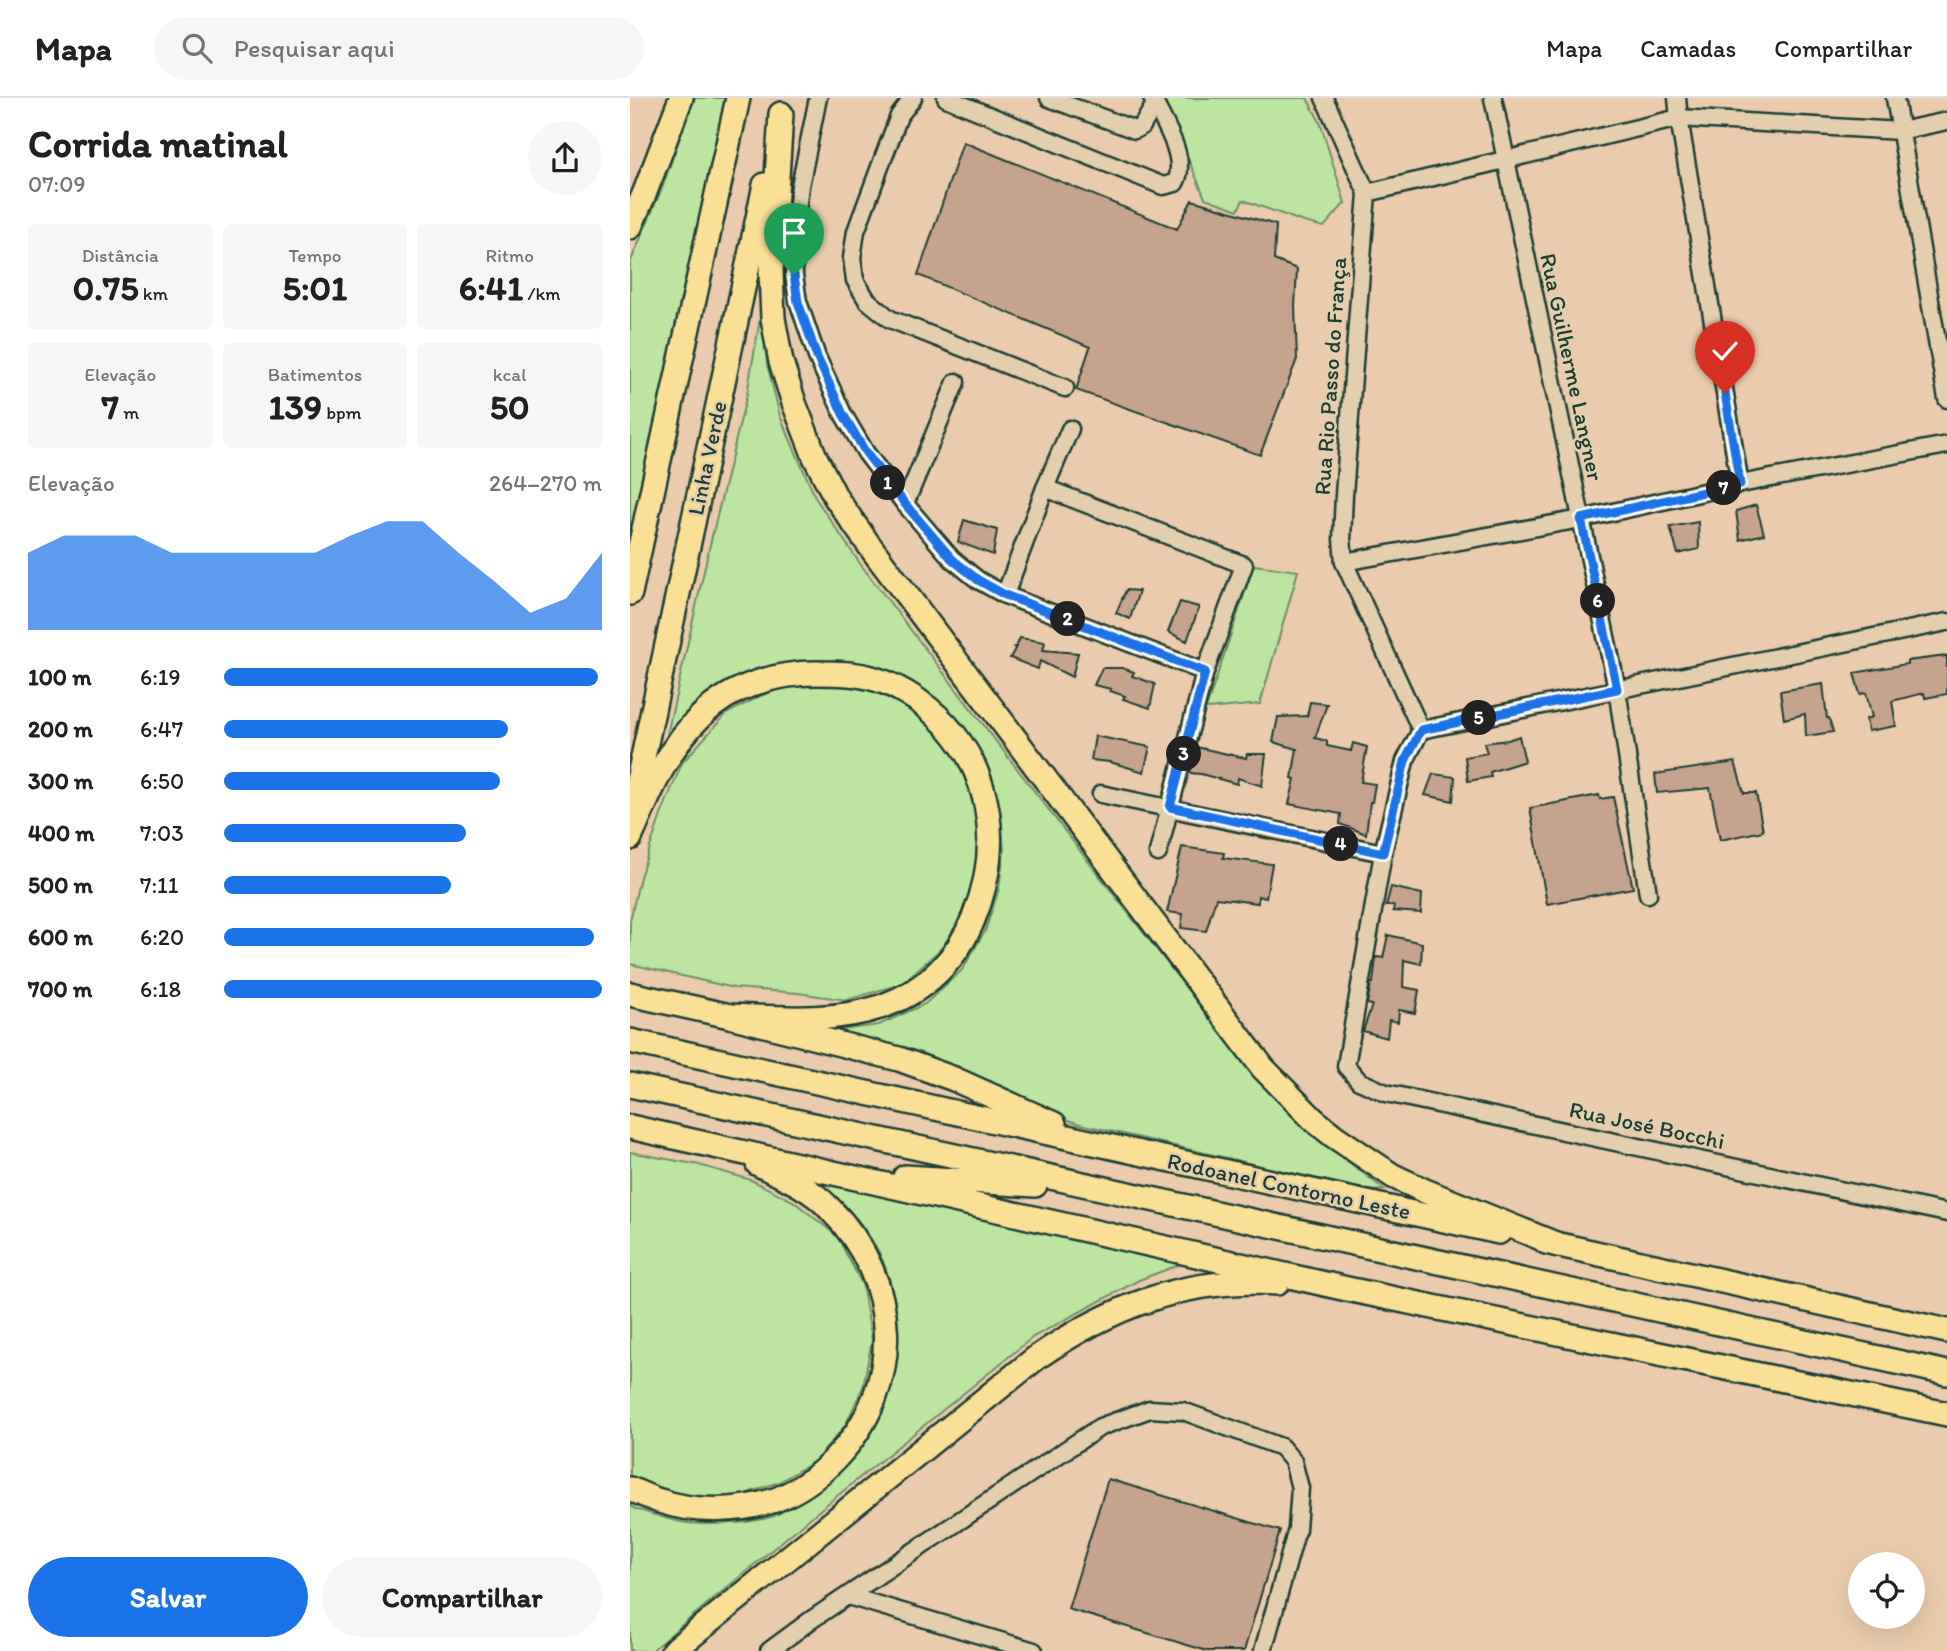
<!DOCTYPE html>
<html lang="pt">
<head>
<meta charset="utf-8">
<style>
	body { margin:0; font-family:Itim,sans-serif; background:#f6f6f6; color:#202124; height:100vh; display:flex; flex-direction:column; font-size:26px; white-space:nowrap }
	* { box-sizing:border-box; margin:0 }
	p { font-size:23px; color:#757577 }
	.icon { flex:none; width:38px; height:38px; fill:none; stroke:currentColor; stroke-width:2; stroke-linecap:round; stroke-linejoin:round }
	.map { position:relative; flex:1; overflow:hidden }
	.panel { display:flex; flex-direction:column; background:#fff; width:630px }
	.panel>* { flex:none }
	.buttons { position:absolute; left:1218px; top:1454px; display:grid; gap:14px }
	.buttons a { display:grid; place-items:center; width:77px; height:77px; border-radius:50%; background:#fff; box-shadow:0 7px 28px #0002; font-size:35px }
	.pin { position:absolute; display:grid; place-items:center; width:60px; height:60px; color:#fff; margin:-72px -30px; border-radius:50% 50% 50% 0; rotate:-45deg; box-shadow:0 0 7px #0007 }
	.pin .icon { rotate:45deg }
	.km { position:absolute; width:35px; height:35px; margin:-18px; border-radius:50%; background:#222; color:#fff; font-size:19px; line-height:35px; text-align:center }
	.round { display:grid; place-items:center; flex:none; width:74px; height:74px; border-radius:37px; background:#f6f6f6 }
	.headline { display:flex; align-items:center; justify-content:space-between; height:119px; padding:0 28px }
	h1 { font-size:38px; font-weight:800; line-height:52px }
	.metrics { display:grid; grid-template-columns:repeat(3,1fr); gap:10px; height:119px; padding:7px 28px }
	.metrics div { display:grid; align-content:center; border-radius:7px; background:#f6f6f6; text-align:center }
	.metrics b { font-size:35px; font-weight:800 }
	.metrics small { font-size:19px; font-weight:400 }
	.metrics p { font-size:19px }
	.chart { height:196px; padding:14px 28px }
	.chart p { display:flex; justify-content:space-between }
	.chart svg { width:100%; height:126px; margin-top:7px; fill:#1a73e8; opacity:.7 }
	.button { display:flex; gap:14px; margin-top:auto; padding:14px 28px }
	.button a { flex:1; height:80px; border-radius:42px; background:#1a73e8; color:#fff; font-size:28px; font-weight:800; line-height:80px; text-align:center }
	.button a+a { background:#f6f6f6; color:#202124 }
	ul { padding:0 28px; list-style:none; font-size:23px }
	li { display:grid; grid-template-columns:112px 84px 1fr; align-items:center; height:52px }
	li i { height:18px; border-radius:9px; background:#1a73e8 }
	header { display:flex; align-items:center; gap:42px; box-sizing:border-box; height:98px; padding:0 35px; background:#fff; border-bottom:2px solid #e0e0e0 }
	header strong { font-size:33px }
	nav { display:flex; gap:38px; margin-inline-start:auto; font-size:24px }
	.search { width:490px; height:63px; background:#f6f6f6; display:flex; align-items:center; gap:18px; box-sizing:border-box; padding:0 24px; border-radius:38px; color:#757577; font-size:26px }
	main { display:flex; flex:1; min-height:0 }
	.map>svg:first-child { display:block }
	.green { fill:#bde5a1; stroke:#6e916a; stroke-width:2 }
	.building { fill:#c5a38f; stroke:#1f3d34; stroke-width:2 }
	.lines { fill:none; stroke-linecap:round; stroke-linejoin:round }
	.minor-casing { stroke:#1f3d34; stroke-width:21 }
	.highway-casing { stroke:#1f3d34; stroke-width:28 }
	.minor { stroke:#e3cfad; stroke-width:16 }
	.highway { stroke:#fadf96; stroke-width:23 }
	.route-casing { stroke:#fff; stroke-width:14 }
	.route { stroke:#1a73e8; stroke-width:9 }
	.labels { text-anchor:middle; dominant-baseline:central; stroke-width:5; stroke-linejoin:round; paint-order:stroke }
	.street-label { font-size:23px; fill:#1f3d34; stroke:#e3cfad }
</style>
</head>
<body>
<header>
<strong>Mapa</strong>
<div class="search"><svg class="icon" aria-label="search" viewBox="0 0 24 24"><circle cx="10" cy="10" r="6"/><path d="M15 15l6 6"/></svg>Pesquisar aqui</div>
<nav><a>Mapa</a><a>Camadas</a><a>Compartilhar</a></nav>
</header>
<main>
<section class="panel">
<div class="headline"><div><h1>Corrida matinal</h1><p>07:09</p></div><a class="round"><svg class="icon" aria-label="share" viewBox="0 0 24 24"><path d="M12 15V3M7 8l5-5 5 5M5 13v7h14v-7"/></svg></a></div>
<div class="metrics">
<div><p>Distância</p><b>0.75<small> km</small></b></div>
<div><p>Tempo</p><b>5:01</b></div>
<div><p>Ritmo</p><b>6:41<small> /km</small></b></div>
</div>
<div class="metrics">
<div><p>Elevação</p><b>7<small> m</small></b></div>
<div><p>Batimentos</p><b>139<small> bpm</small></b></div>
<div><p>kcal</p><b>50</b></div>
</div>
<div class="chart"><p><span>Elevação</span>264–270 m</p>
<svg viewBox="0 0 160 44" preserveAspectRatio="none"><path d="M0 44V17L10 11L20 11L30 11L40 17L50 17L60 17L70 17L80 17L90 11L100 6L110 6L120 17L130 27L140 38L150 33L160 17V44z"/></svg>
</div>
<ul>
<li><b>100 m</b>6:19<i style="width:99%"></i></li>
<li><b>200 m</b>6:47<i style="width:75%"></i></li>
<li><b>300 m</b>6:50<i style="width:73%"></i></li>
<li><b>400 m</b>7:03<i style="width:64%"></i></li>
<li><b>500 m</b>7:11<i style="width:60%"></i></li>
<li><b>600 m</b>6:20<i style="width:98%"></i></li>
<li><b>700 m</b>6:18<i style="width:100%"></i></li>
</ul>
<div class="button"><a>Salvar</a><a>Compartilhar</a></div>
</section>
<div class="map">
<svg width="1317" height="1553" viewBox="0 0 1317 1553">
	<rect width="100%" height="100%" fill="#eacbad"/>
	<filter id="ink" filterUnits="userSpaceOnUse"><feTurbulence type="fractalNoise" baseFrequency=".0143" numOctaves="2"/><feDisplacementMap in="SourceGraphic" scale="14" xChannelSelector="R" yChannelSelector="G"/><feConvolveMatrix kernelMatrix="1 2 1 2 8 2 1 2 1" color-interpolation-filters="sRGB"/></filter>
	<g filter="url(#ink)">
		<!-- green -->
		<g class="green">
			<path d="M63,0h32l-95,437v-272l33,-77z"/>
			<path d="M532,0h145l13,24 25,81 -21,24 -20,-5 -61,-22 -5,10 -33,-12z"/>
			<path d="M132,209l5,57 13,52 36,83 45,66 226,295 164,211 51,55 83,64 -16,1 -289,-67c-47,-15 -88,-43 -134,-60 -39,-15 -81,-22 -122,-32l55,-7 46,-21 37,-34 23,-39 14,-42 5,-38 -4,-42 -8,-32 -18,-34 -27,-31 -32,-25 -134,-20 -112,73 -2,-5 42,-186 38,-155z"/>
			<path d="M624,467l44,6 -38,133 -54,5z"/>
			<path d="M225,585l52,23 32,28 26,34 14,42 2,43 -9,47 -30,48 -41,36 -54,16 -49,-7 -64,-5 -104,-24v-43l10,-44 21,-62 21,-52 44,-49 58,-30z"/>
			<path d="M0,1054l69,13 52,15 42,21 44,35 25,48 10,56 -9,47 -18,39 -29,34 -37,22 -40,14 -56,2 -53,-21z"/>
			<path d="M186,1080l368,85 -45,17 -106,57 -217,176 -165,138h-21v-146l5,4c15,4 31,10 46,13 25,4 66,2 90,-5 12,-4 25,-15 36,-23 79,-49 110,-137 79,-225 -9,-25 -26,-48 -44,-66 -9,-9 -22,-13 -26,-25z"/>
		</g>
		<!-- building -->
		<g class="building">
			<path d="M333,44l214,87 15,-29 84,25 -2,35 23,9 -2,38 2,52 -37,96 -184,-65 14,-43 -172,-72z"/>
			<path d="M1126,407l8,29 -24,6 -4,-29z"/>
			<path d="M334,422l33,10 -4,25 -35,-13z"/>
			<path d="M1068,424l1,27 -21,5 -8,-27z"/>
			<path d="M496,492l13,1 -9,28 -14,-6z"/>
			<path d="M550,504l19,5 -12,34 -19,-9z"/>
			<path d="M390,540l25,4 -2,8 35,3 -6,24 -32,-16 -2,8 -28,-11 5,-9 -1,-2h2z"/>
			<path d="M1317,558v38l-22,4 -1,-5 -32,8 4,25 -28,5 -2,-12 6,-2 -6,-24 -6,1 -6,-21 53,-9v-3z"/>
			<path d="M472,570h20l12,4 -2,4 23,8 -5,24 -27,-9 2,-3 -15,-5 1,-2 -17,-4z"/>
			<path d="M1193,586l4,34h2l4,14 -27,4 -1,-22 -21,5 -4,-28z"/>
			<path d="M680,604l17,2 -12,34 12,3v5l24,5 2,-8 14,4 -6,35 14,2 -3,18h-2l-4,32 -26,-10 1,-10 -52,-10 6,-25 -3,-1 5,-29 -24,-7 5,-25 29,-1z"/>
			<path d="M465,638l55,11 -6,25 -34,-10 -19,-2z"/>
			<path d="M889,638l6,25 -35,11 1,5 -23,4 -3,-24 22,-4 -3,-10 24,-3z"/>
			<path d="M566,649l50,11 1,-4h19l-4,32 -24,-8 -1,6 -36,-10 -11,-1z"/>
			<path d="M1105,664l9,31h12l7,38 -43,9 -10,-52 -53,5 -2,-19z"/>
			<path d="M803,676l22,3 -2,24 -28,-6z"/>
			<path d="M969,697l1,4 13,-2 20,91 -86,16 -17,-96z"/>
			<path d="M552,749l42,6 -1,5 49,6 -6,34 -8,-2v7l-42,-5 -10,33 -25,-3 2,-14 -16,-2z"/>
			<path d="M761,789l31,7 -1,19 -28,-2 1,-5h-8z"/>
			<path d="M758,837l34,8 -1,21 -17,-4 -1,27 16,3 -4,23 -16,-3 -1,12 -9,-2 -2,18 -24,-7 9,-26 -5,-1 4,-21h2l3,-26 7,1z"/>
			<path d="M478,1381l172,52 -36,120h-37l-139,-42z"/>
		</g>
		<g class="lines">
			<defs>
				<g id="minor">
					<path d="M188,0l-18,88 -5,41 -1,48 4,26 19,56 26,57 23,39 39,51 47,55 26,21 27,15 200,77"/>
					<path d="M283,0l-14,18 -43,115 -4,27 3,22 12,20 23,19 175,69"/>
					<path d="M316,0l217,88 12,-3c14,-23 -12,-62 -23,-85"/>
					<path d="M419,0l86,32 7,-4 13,-22"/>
					<path d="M694,0l43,95 -23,302 -2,44 2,23 77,168"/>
					<path d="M863,0l124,591 31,205"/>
					<path d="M1047,0l2,20 61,366"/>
					<path d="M1265,0l52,301"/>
					<path d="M737,95l312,-75 221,13 47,-10"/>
					<path d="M415,390l199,77 -39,107 -47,181"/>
					<path d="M275,406l51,-122"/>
					<path d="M714,464l237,-43 159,-35 207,-39"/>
					<path d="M375,497l40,-107 25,-59"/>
					<path d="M791,632l-16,31 -22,92 -37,213 13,15 27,12 561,120"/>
					<path d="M791,632l526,-108"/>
					<path d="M471,696l282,59"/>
					<path d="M218,1498l186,55"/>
					<path d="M139,1553l42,-31 289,-193 50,-18 33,2 98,36 12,14 7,27 -3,41 -34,122"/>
				</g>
				<g id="highway">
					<path d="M151,16l-10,158 2,46 8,44 13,41 21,54 21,41 33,47 394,523 51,52 20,16 59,40 32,15 133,54"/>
					<path d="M0,129l15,-35 36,-94"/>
					<path d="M0,495l108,-495"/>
					<path d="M2,711l133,-624"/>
					<path d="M0,740c19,-43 36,-89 71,-122 31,-30 74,-43 116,-43 19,0 39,0 58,6 15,4 29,12 42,21 72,50 89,138 57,217 -16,42 -49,74 -91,89 -49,17 -103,12 -153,10"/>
					<path d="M0,896l100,22 169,43 55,20 100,45"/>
					<path d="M0,943l869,191"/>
					<path d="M0,987l1317,288"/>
					<path d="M0,1029l717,162 600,125"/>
					<path d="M275,1079l130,8"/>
					<path d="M916,1144l401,89"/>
					<path d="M0,1391c10,4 20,9 30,12 35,12 80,11 115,-1 23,-9 45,-25 61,-42 70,-73 64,-179 -6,-249 -19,-21 -47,-33 -72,-45"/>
					<path d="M43,1553l363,-293c74,-51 150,-81 241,-75"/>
				</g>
			</defs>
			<!-- minor casing -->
			<use href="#minor" class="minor-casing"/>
			<!-- highway casing -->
			<use href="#highway" class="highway-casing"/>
			<!-- minor -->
			<use href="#minor" class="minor"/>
			<!-- highway -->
			<use href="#highway" class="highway"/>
		</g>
	</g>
	<g class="lines" filter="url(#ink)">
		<defs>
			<path id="route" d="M164,177l4,27 19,55 26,57 23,39 39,51 47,55 26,21 27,15 200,77 -35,135 213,46 22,-92 16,-31 196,-41 -36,-170 159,-35 -15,-91"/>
		</defs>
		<!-- route casing -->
		<use href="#route" class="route-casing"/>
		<!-- route -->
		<use href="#route" class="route"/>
	</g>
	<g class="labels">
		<!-- street labels -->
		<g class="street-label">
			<text transform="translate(942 269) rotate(78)">Rua Guilherme Langner</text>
			<text transform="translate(700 278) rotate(-86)">Rua Rio Passo do França</text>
			<text transform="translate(77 360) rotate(-78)">Linha Verde</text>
			<text transform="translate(1017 1027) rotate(12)">Rua José Bocchi</text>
			<text transform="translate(659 1088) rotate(12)">Rodoanel Contorno Leste</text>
		</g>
	</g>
</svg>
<div class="buttons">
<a><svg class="icon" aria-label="locate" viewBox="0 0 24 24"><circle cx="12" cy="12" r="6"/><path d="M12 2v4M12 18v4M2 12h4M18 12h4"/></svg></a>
</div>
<div class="pin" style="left:164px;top:177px;background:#1e9e55"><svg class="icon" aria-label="arrive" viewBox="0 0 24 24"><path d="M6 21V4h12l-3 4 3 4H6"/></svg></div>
<div class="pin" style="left:1095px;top:295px;background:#d93025"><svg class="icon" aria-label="check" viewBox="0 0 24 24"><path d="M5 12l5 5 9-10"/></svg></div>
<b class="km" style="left:258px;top:385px">1</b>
<b class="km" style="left:438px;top:521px">2</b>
<b class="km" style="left:554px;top:656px">3</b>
<b class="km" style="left:711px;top:746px">4</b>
<b class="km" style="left:849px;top:620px">5</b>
<b class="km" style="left:968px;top:503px">6</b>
<b class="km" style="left:1094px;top:390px">7</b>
</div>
</main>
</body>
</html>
